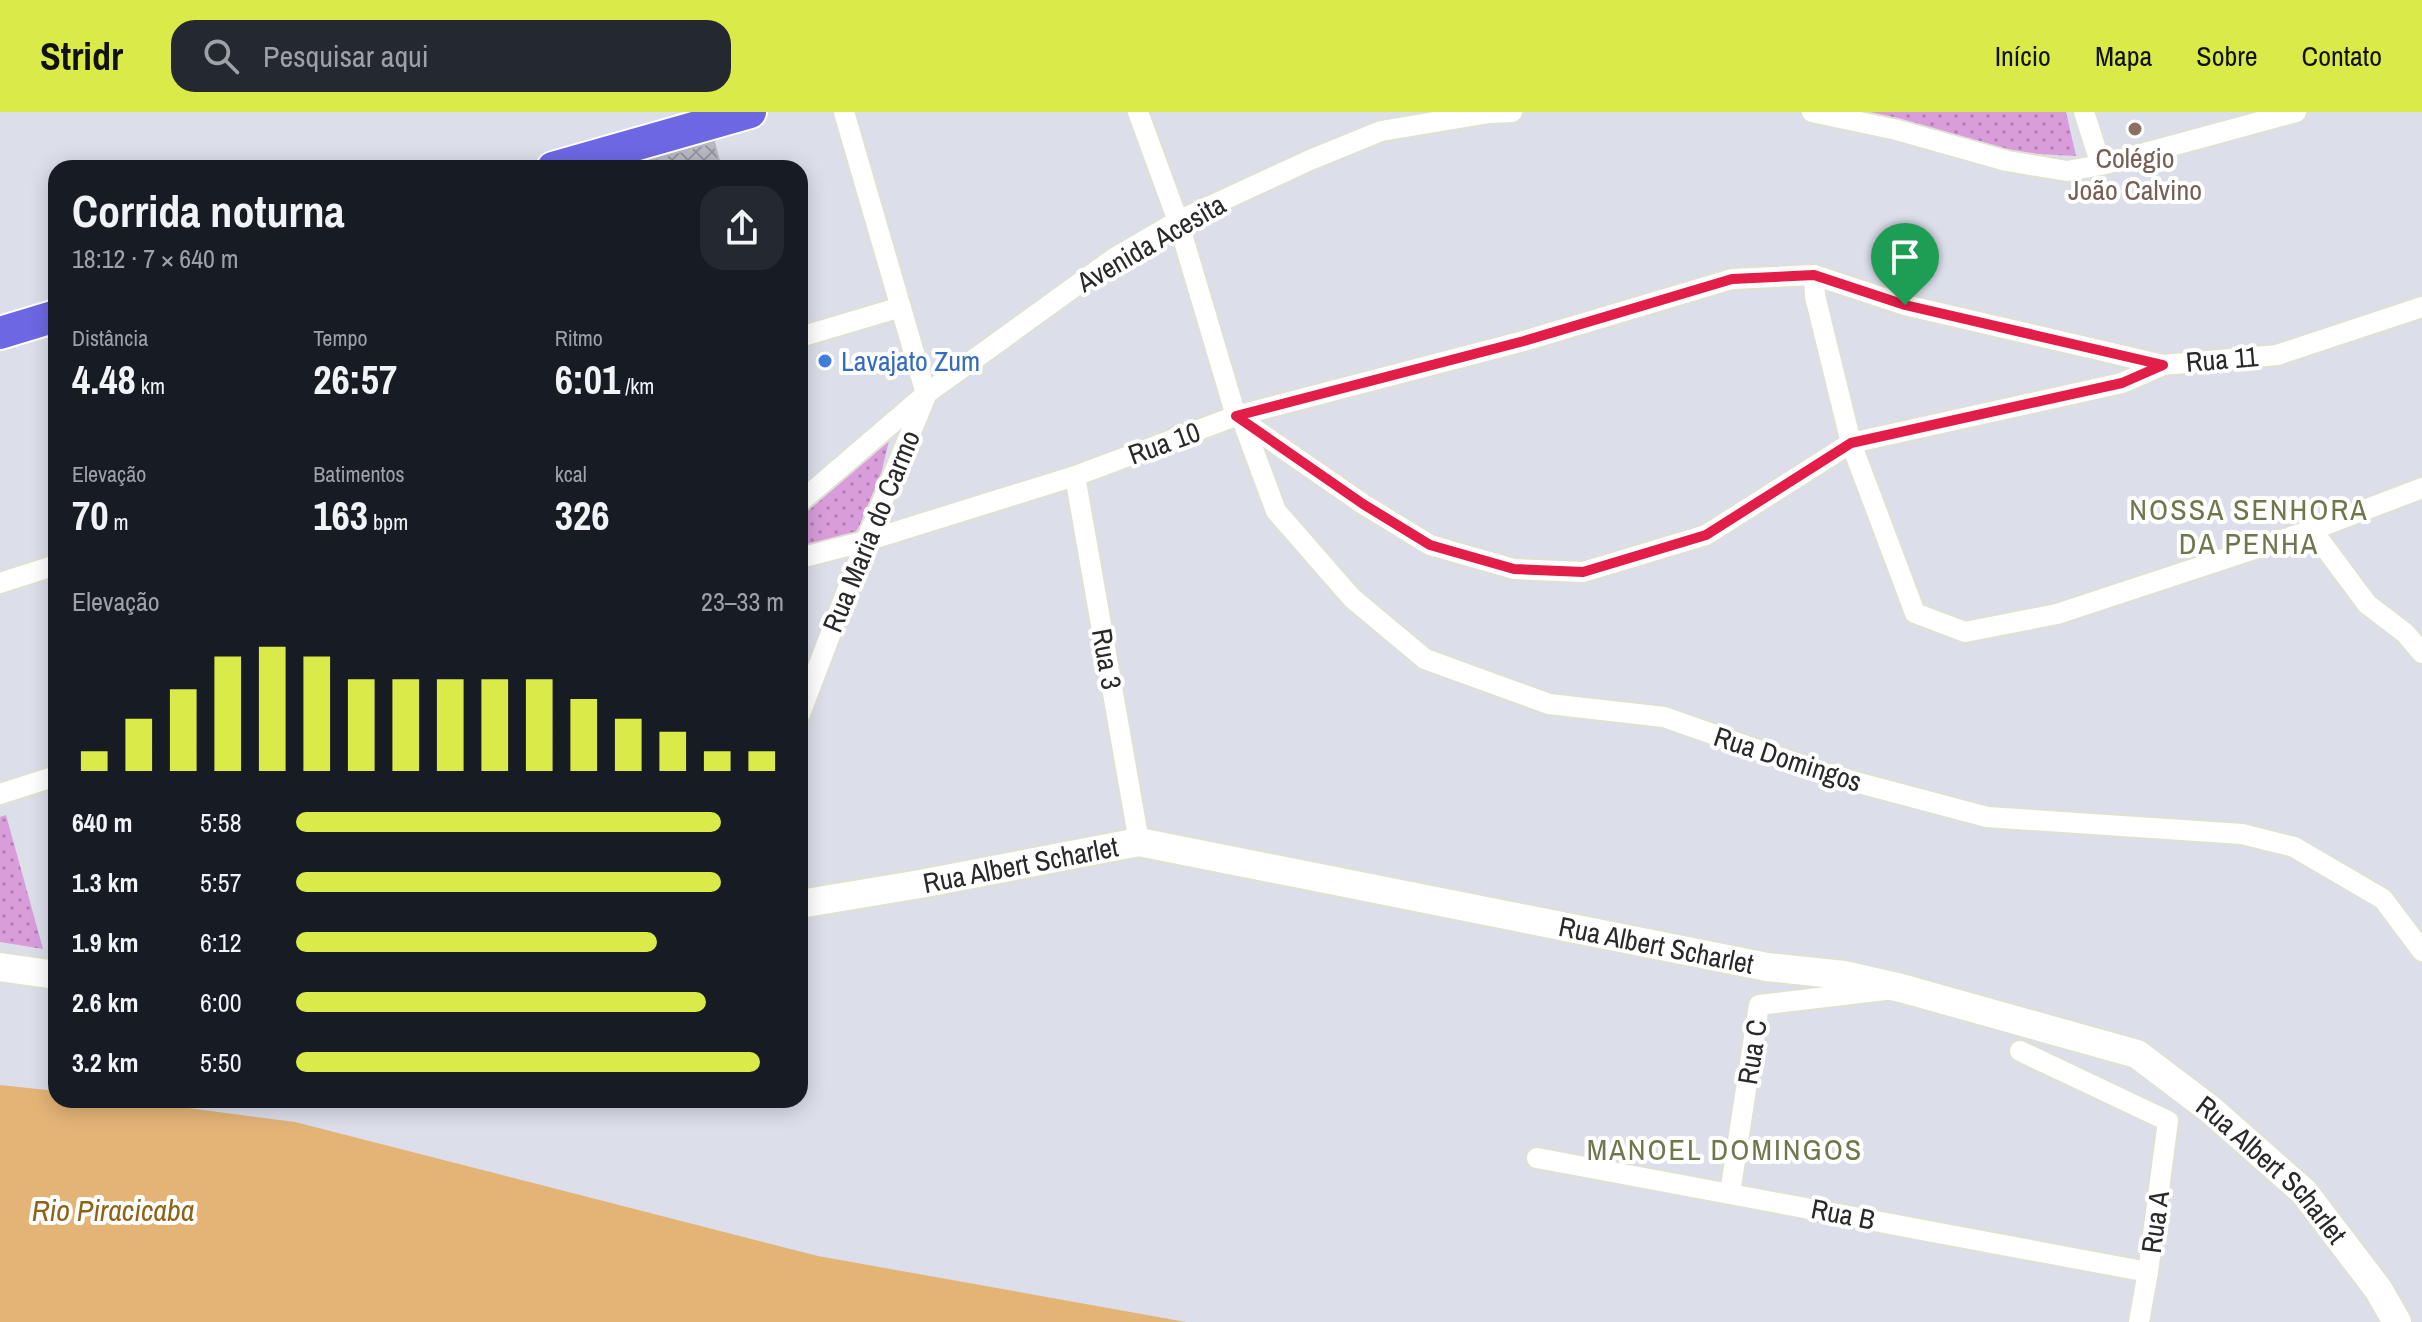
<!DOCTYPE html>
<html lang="pt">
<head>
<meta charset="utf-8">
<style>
	body { margin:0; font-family:"Archivo Narrow",sans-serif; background:#242831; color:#f1f3f6; height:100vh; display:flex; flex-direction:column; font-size:30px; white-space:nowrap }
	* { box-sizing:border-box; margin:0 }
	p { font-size:26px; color:#9ea1a6 }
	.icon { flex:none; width:44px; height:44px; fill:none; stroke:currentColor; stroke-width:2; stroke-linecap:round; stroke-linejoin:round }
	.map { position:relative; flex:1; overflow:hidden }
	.drawer { position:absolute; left:48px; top:48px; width:760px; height:948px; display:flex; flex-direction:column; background:#171b24; border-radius:24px; box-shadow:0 4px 20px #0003 }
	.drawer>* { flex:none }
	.pin { position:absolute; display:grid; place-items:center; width:68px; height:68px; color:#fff; margin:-82px -34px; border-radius:50% 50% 50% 0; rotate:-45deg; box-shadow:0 0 8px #0007 }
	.pin .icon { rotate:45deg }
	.round { display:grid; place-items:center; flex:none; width:84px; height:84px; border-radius:24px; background:#242831 }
	.overview { display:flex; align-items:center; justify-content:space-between; height:136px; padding:0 24px }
	h1 { font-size:44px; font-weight:700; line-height:60px }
	.stats { display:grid; grid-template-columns:repeat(3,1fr); gap:12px; height:136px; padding:8px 24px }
	.stats div { display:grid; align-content:center }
	.stats b { font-size:40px; font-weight:700 }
	.stats small { font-size:22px; font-weight:400 }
	.stats p { font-size:22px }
	.chart { height:224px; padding:16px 24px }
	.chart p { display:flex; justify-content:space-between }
	.chart svg { width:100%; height:144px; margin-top:8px; stroke:#d9ea49; stroke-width:6 }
	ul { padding:0 24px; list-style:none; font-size:26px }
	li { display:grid; grid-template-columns:128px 96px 1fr; align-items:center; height:60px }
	li i { height:20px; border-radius:10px; background:#d9ea49 }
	header { display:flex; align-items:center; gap:48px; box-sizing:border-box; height:112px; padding:0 40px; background:#d9ea49; color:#111 }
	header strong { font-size:38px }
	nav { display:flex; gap:44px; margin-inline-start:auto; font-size:28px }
	.search { width:560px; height:72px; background:#242831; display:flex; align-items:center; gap:20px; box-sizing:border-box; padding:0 28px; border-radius:24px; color:#9ea1a6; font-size:30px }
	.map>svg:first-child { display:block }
	.park { fill:url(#park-dots) }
	.water { fill:#e4b477 }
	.building { fill:url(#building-cross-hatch); stroke:#b6b7c5; stroke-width:2 }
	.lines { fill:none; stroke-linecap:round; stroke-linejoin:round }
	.minor-casing { stroke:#dfe1d2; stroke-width:24 }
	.secondary-casing { stroke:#dfe1d2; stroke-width:32 }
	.primary-casing { stroke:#fff; stroke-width:36 }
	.minor { stroke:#fff; stroke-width:20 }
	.secondary { stroke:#fff; stroke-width:28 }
	.primary { stroke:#6e67e4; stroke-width:32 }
	.route-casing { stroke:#fff; stroke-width:16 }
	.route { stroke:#e11d48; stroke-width:10 }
	.education-dot { fill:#8d6e63; stroke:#fff; stroke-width:3 }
	.shop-dot { fill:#3f7fe0; stroke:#fff; stroke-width:3 }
	.labels { text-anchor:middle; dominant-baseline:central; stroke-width:8; stroke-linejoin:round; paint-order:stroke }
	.education-label { font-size:28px; fill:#785e54; stroke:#fff }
	.street-label { font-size:28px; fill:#292929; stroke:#fff }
	.shop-label { font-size:28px; fill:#366cbe; stroke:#fff; text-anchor:start }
	.neighbourhood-label { font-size:30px; letter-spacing:2px; fill:#71764d; stroke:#fff }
	.water-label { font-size:30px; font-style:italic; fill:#8e6318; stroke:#fff }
</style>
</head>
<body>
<header>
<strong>Stridr</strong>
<div class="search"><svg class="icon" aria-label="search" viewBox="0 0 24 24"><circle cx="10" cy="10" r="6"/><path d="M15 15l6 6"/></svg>Pesquisar aqui</div>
<nav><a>Início</a><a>Mapa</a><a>Sobre</a><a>Contato</a></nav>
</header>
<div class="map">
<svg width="2422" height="1210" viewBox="0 0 2422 1210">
	<defs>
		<pattern id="park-dots" width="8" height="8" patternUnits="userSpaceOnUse" patternTransform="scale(2)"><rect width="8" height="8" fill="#d99ddc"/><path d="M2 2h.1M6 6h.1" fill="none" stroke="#b080b2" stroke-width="1.8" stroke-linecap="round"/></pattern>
		<pattern id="building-cross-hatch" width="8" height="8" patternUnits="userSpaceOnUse" patternTransform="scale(2)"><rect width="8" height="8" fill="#b8b9c3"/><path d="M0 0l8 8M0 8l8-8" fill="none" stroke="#96969e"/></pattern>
	</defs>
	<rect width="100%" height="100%" fill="#dcdeea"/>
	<!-- park -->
	<g class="park">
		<path d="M1857,0h209l10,44 -62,-3z"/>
		<path d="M889,329l-15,61 -22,36 -52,13v-36z"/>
		<path d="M6,703l37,134 -43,-7v-125z"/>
	</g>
	<!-- water -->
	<path class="water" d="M0,973l56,6v9h71l168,22 523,134 368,66h-1186z"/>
	<!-- building -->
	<path class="building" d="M714,30l7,26h-80v-5z"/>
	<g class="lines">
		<defs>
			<g id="minor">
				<path d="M844,0l82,282"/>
				<path d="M1138,0l40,109 58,195 127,88 67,41 84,24 69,3 123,-37 145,-92 271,-60 41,-18 114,-10 145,-48"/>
				<path d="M1812,0l85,18 110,31 60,10 34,-6 195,-53"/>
				<path d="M2084,0l17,53"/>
				<path d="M1814,163l1,21 36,147 64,170 50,19 92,-18 255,-84 110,-42"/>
				<path d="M800,225l101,-30"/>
				<path d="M1243,310l33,89 76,87 73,61 124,45 115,13 165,58 158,42 255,17 52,13 89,52 39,52"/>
				<path d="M1075,364l64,366"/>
				<path d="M800,390l126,-108 187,-135 65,-38 132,-61 71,-29 108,-18 23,-1"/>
				<path d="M2312,418l55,74 38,29 17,20"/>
				<path d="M800,446l66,-17 209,-65 161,-60 288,-75 208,-62 82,-4 91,30 258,60"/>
				<path d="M0,471l56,-18"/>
				<path d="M800,602l66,-173 59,-143"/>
				<path d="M0,682l56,-18"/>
				<path d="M2020,939l148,70 -20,151 -9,50"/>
				<path d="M1537,1046l611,114"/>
				<path d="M1730,1081l29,-188 126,-15"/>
			</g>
			<g id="secondary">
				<path id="s1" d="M800,792l120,-20 219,-42 628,125 77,8 57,13 236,66 74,56 93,82 74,97 19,33"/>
				<path d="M0,855l56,8"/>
			</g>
			<g id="primary">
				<path d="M553,56l197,-56"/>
				<path d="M0,221l56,-17"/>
			</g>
		</defs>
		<!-- minor casing -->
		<use href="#minor" class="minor-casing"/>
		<!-- secondary casing -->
		<use href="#secondary" class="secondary-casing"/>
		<!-- primary casing -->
		<use href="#primary" class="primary-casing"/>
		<!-- minor -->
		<use href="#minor" class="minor"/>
		<!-- secondary -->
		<use href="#secondary" class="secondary"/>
		<!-- primary -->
		<use href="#primary" class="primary"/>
	</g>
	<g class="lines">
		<defs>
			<path id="route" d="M1814,163l91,30 258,60 -41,18 -271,60 -145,92 -123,37 -69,-3 -84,-24 -67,-41 -127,-88 288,-75 208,-62z"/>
		</defs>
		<!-- route casing -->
		<use href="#route" class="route-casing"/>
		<!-- route -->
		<use href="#route" class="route"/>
	</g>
	<!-- markers -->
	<circle class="education-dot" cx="2135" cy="17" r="8"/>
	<circle class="shop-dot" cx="825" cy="249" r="8"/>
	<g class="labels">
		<!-- education labels -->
		<g class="education-label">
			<text x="2135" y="46">Colégio<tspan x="2135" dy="32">João Calvino</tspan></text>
		</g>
		<!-- street labels -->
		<g class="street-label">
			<text transform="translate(1151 131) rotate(-30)">Avenida Acesita</text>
			<text transform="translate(2222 247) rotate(-5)">Rua 11</text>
			<text transform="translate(1164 331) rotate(-20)">Rua 10</text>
			<text transform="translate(871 419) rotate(-68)">Rua Maria do Carmo</text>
			<text transform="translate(1107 547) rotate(80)">Rua 3</text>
			<text transform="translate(1788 647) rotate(18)">Rua Domingos</text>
			<text stroke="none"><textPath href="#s1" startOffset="224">Rua Albert Scharlet</textPath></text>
			<text stroke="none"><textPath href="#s1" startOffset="872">Rua Albert Scharlet</textPath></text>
			<text transform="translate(1752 940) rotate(-81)">Rua C</text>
			<text stroke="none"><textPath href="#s1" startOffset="1544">Rua Albert Scharlet</textPath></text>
			<text transform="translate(1843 1102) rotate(11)">Rua B</text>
			<text transform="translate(2155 1110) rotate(-82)">Rua A</text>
		</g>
		<!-- shop labels -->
		<g class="shop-label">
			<text x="841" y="249">Lavajato Zum</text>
		</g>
		<!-- neighbourhood labels -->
		<g class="neighbourhood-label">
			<text x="2249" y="397">NOSSA SENHORA<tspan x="2249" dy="34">DA PENHA</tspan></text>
			<text x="1725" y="1037">MANOEL DOMINGOS</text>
		</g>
		<!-- water labels -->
		<g class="water-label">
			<text x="113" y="1098">Rio Piracicaba</text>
		</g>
	</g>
</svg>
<div class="pin" style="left:1905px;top:193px;background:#1e9e55"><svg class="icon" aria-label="arrive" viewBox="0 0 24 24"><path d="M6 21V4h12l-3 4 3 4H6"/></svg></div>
<section class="drawer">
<div class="overview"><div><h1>Corrida noturna</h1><p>18:12 · 7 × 640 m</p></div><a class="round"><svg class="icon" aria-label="share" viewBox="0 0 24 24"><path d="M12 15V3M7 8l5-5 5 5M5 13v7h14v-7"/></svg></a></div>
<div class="stats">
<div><p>Distância</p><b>4.48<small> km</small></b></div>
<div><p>Tempo</p><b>26:57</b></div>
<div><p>Ritmo</p><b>6:01<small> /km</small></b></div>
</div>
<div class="stats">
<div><p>Elevação</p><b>70<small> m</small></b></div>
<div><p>Batimentos</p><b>163<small> bpm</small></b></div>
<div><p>kcal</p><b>326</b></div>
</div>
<div class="chart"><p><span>Elevação</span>23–33 m</p>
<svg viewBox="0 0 160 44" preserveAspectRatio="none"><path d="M5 44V38M15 44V28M25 44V19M35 44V9M45 44V6M55 44V9M65 44V16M75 44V16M85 44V16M95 44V16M105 44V16M115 44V22M125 44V28M135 44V32M145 44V38M155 44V38"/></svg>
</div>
<ul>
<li><b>640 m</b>5:58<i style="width:87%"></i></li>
<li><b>1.3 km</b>5:57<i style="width:87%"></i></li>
<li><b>1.9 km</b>6:12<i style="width:74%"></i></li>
<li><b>2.6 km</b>6:00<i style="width:84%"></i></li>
<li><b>3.2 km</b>5:50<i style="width:95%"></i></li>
</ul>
</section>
</div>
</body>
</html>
